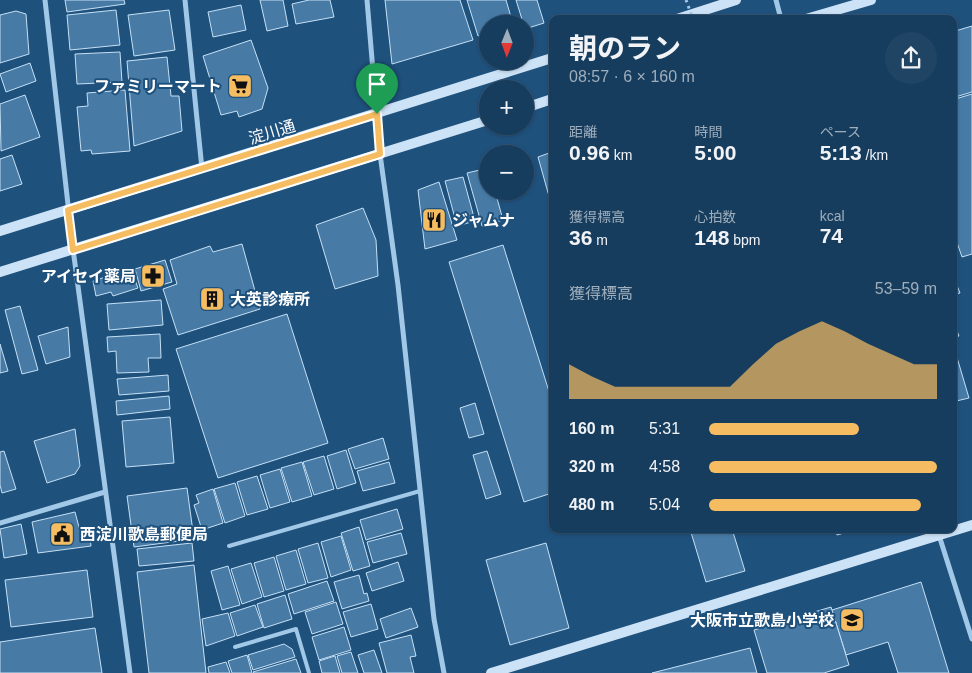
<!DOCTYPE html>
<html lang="ja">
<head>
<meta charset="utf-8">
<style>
	body { margin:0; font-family:Arial,"Noto Sans JP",sans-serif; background:#204464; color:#f1f3f6; height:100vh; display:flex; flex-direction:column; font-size:19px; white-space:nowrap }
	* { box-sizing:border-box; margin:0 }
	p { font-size:16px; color:#9eaebc }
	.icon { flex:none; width:28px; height:28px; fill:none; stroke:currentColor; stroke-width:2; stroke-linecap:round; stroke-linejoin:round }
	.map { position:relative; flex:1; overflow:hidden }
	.drawer { position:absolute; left:549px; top:15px; width:408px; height:518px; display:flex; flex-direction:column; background:#173d5e; border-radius:10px; box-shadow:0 1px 4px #0004,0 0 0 1px #365673 }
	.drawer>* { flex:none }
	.needle { width:32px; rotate:181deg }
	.controls { position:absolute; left:479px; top:15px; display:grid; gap:10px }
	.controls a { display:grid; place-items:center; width:55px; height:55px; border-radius:50%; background:#173d5e; box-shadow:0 1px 4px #0004,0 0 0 1px #365673; font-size:25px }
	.pin { position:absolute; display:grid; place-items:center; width:42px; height:42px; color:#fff; margin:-51px -21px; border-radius:50% 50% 50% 0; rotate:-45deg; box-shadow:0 0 5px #0007 }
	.pin .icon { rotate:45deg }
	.round { display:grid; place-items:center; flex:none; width:52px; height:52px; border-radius:26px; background:#204464 }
	.head { display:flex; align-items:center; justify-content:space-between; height:85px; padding:0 20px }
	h1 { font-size:28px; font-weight:700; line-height:38px }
	.stats { display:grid; grid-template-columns:repeat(3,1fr); gap:8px; height:85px; padding:5px 20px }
	.stats div { display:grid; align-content:center }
	.stats b { font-size:21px; font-weight:700 }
	.stats small { font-size:14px; font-weight:400 }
	.stats p { font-size:14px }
	.chart { height:140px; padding:10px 20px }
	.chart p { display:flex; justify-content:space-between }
	.chart svg { width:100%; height:90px; margin-top:5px; fill:#f5bc61; opacity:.7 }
	ul { padding:0 20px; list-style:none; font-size:16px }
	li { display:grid; grid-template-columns:80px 60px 1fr; align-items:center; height:38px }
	li i { height:12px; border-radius:6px; background:#f5bc61 }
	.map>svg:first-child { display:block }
	.building { fill:#477ba6; stroke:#c5e0f5 }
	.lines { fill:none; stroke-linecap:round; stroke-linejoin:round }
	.lane { stroke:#a2c8e7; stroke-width:4 }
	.street { stroke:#a2c8e7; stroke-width:5 }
	.secondary { stroke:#cce2f6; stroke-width:10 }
	.path-bridge { stroke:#a2c8e7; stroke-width:3; stroke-dasharray:2.5 4; stroke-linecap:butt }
	.route-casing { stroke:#fff; stroke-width:10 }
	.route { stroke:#f5bc61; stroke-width:6 }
	.labels { text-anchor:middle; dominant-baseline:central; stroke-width:4; stroke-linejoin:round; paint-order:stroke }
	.poi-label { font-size:16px; font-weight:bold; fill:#fff; stroke:#1f517d; text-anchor:end }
	.street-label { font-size:16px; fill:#fff; stroke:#1f517d }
</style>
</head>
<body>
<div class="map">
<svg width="972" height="673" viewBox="0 0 972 673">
	<rect width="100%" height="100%" fill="#1f517d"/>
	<!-- building -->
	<g class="building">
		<path d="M65,0h59l1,4 -58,8z"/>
		<path d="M260,0h23l5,26 -21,5z"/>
		<path d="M309,0h21l4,17 -38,7 -4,-20z"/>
		<path d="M385,0h75l13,40 -81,24z"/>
		<path d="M467,0h39l7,24h-25v9l-10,3z"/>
		<path d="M516,0h21l7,23 -19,6z"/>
		<path d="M241,5l5,25 -33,7 -5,-25z"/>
		<path d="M116,10l4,35 -50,5 -3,-35z"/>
		<path d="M169,10l6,40 -41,6 -6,-41z"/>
		<path d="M16,11l10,3 3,40 -29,9v-48z"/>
		<path d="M972,26v66l-20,6v-66z"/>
		<path d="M251,40l17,48 -6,21 -23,8 -2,-6 -16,4 -18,-59z"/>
		<path d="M120,52l2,30 -45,2 -2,-30z"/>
		<path d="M167,57l4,39h8l3,35 -48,15 -7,-85z"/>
		<path d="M30,63l6,18 -30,11 -6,-18z"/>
		<path d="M125,90l5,61 -38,3 -1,-4 -10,1 -4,-44 11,-1 -1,-13z"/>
		<path d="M972,94v160l-10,3 -10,-29v-128z"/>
		<path d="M25,95l15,42 -39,14 -1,-47z"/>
		<path d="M552,152v55l-14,-50z"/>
		<path d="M12,155l10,29 -22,7v-32z"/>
		<path d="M488,168v23h7l8,29 -21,6 -15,-53z"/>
		<path d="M463,177l12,44 -18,5 -12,-45z"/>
		<path d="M439,182l18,58 -32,9 -7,-59z"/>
		<path d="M363,208l13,32 2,36 -43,13 -19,-64z"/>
		<path d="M242,244l18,65 -82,26 -15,-46 14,-5 -7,-24 40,-14 3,6z"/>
		<path d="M503,245l49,156v92l-28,9 -75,-240z"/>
		<path d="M165,260l7,22 -31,9 -6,-22z"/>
		<path d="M131,269l7,19 -25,8 -2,-4 -15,4 -3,-15z"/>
		<path d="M952,273l8,20 -8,2z"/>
		<path d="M161,300l2,25 -54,5 -2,-26z"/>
		<path d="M20,306l18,64 -16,4 -17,-64z"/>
		<path d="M287,314l41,129 -110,35 -42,-129z"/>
		<path d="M952,318l7,18 -7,2z"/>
		<path d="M68,327l2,30 -24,7 -8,-28z"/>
		<path d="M160,334l1,24h-13l1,14 -32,1 -1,-22 -8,1 -1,-15z"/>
		<path d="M0,344l8,27 -8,2z"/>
		<path d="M956,354l13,44 -17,4v-47z"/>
		<path d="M168,375l1,16 -50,4 -2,-16z"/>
		<path d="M169,396l1,13 -53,6 -1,-14z"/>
		<path d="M475,403l9,31 -15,4 -9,-30z"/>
		<path d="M170,417l4,46 -48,4 -4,-46z"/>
		<path d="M75,429l5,37 -5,8 -28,9 -13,-42z"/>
		<path d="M383,438l6,21 -34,10 -7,-20z"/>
		<path d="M346,450l10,33 -19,6 -10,-33z"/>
		<path d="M4,451l12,38 -14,4 -2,-8v-33z"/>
		<path d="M487,451l14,43 -15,5 -13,-44z"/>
		<path d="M324,456l10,33 -20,6 -11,-33z"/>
		<path d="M302,462l10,34 -20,6 -11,-34z"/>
		<path d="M389,462l6,21 -32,8 -6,-20z"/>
		<path d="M280,469l10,33 -20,6 -10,-33z"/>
		<path d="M257,476l11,33 -21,6 -10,-33z"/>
		<path d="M235,483l10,33 -20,7 -11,-34z"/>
		<path d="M187,488l7,51 -60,8 -7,-51z"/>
		<path d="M213,489l10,34 -21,7 -8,-25 5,-2 -3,-8z"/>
		<path d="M397,509l6,20 -37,11 -6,-20z"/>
		<path d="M75,512l5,19 9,-1 2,16 -53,7 -6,-31z"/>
		<path d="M21,524l6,30 -23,4 -4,-29z"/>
		<path d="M359,527l11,39 -17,5 -12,-38z"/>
		<path d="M690,529h42l13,42 -39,11z"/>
		<path d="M835,529h24l-22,6z"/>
		<path d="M401,533l6,21 -34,9 -6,-21z"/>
		<path d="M341,536l10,34 -20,7 -10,-35z"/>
		<path d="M192,543l2,18 -55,5 -2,-17z"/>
		<path d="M318,543l10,35 -20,5 -10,-34z"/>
		<path d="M546,543l23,85 -59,17 -24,-85z"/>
		<path d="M296,550l10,34 -20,6 -10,-34z"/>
		<path d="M274,557l10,34 -20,6 -10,-34z"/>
		<path d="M398,562l6,19 -32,10 -6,-18z"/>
		<path d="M251,563l11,34 -20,7 -11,-35z"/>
		<path d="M194,565l12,108h-57l-12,-101z"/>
		<path d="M228,566l12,39 -18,5 -11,-39z"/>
		<path d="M87,570l6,47 -82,10 -6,-47z"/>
		<path d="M359,575l5,19 3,-1 2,8 -27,8 -8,-27z"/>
		<path d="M327,581l7,20 -40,13 -6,-20z"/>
		<path d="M921,582l28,91h-51l-10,-31 -42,13 -14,-45z"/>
		<path d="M285,595l7,24 -28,9 -7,-24z"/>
		<path d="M336,602l7,22 -31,10 -7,-22z"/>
		<path d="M371,604l7,25 -27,8 -8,-25z"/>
		<path d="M255,605l8,22 -26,9 -7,-23z"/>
		<path d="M831,607l18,58 -25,8h-57l-13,-43z"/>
		<path d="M411,608l7,19 -32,11 -6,-19z"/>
		<path d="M228,613l7,23 -29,10 -4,-27z"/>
		<path d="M344,627l7,23 -32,10 -7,-23z"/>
		<path d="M95,628l7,45h-102v-31z"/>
		<path d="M411,635l5,21 -6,1 4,16h-27l-8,-30z"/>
		<path d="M284,644l8,5 3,8 -42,13 -5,-15z"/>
		<path d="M750,648l7,25h-105z"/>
		<path d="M374,650l8,23h-18l-6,-18z"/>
		<path d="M351,652l7,21h-16l-5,-17z"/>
		<path d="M247,655l5,18h-20l-4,-12z"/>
		<path d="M335,656l5,17h-18l-3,-12z"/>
		<path d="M296,659l5,14h-47l-1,-1z"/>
		<path d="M226,662l4,11h-21l-1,-6z"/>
	</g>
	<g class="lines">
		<!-- lane -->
		<g class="lane">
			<path d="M229,546l191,-55"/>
			<path d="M235,647l61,-18 13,44"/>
		</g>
		<!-- street -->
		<g class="street">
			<path d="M45,0l28,249 57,424"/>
			<path d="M185,0l17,169"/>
			<path d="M367,0l13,154 18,131 36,334 10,54"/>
			<path d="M776,0l5,19"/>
			<path d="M0,523l105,-31"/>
			<path d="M937,529l35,110"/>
		</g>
		<!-- secondary -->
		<g class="secondary">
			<path d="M677,19l59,-19"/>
			<path d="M806,19l65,-19"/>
			<path d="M525,108l27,-9"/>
			<path d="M0,231l552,-173"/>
			<path d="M0,272l488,-152"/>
			<path d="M491,673l481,-148"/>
		</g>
		<!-- path-bridge -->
		<path class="path-bridge" d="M686,0l7,19"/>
	</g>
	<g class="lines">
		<defs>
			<path id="route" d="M377,114l3,40 -307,96 -5,-40z"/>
		</defs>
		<!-- route casing -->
		<use href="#route" class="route-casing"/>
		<!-- route -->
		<use href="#route" class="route"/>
	</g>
	<!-- icons -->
	<defs>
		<symbol id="supermarket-square" viewBox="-11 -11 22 22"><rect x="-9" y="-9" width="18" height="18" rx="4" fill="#f5bc61" stroke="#1f517d"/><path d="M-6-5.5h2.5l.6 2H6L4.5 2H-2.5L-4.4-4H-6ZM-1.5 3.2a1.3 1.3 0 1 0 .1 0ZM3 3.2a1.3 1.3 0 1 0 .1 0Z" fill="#111"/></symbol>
		<symbol id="restaurant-square" viewBox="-11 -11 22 22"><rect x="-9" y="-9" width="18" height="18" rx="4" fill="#f5bc61" stroke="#1f517d"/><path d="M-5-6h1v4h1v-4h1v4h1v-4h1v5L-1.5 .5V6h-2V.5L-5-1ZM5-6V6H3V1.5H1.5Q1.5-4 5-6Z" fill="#111"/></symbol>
		<symbol id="pharmacy-square" viewBox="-11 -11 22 22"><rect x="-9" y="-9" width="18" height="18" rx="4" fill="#f5bc61" stroke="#1f517d"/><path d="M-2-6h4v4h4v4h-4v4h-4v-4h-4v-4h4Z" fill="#111"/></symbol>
		<symbol id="building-square" viewBox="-11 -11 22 22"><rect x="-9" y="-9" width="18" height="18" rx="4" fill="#f5bc61" stroke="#1f517d"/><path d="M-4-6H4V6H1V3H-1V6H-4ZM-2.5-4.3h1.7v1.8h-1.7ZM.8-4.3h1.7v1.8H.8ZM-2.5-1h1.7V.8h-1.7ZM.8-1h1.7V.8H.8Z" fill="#111"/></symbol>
		<symbol id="civic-square" viewBox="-11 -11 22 22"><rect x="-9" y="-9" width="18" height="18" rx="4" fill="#f5bc61" stroke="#1f517d"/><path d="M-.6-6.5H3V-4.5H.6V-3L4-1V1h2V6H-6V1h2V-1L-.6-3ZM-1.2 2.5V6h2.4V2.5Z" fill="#111"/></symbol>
		<symbol id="school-square" viewBox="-11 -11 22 22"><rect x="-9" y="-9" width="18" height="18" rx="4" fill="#f5bc61" stroke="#1f517d"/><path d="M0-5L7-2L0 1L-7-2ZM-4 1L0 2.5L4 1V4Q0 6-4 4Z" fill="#111"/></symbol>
	</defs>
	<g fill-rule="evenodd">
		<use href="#supermarket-square" x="226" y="72" width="28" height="28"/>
		<use href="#restaurant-square" x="420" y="206" width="28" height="28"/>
		<use href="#pharmacy-square" x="139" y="262" width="28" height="28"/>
		<use href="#building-square" x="198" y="285" width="28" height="28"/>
		<use href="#civic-square" x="48" y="520" width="28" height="28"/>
		<use href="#school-square" x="838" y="606" width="28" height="28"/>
	</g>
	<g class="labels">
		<!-- poi labels -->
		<g class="poi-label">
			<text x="222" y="86">ファミリーマート</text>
			<text x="452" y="220" text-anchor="start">ジャムナ</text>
			<text x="136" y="276">アイセイ薬局</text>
			<text x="230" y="299" text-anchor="start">大英診療所</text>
			<text x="80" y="534" text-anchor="start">西淀川歌島郵便局</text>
			<text x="834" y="620">大阪市立歌島小学校</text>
		</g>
		<!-- street labels -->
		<g class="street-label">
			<text transform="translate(272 132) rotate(-17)">淀川通</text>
		</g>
	</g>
</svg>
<div class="controls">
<a><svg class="needle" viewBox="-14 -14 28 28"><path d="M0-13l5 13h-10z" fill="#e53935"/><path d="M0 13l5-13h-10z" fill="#9eaebc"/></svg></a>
<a>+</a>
<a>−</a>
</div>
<div class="pin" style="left:377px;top:114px;background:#1e9e55"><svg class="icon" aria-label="arrive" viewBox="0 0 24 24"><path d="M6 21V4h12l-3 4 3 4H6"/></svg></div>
<section class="drawer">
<div class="head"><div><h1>朝のラン</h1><p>08:57 · 6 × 160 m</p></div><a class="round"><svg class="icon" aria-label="share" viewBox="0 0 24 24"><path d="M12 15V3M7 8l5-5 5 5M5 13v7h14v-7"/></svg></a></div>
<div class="stats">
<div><p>距離</p><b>0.96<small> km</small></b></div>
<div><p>時間</p><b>5:00</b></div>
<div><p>ペース</p><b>5:13<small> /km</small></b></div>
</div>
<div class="stats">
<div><p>獲得標高</p><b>36<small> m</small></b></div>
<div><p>心拍数</p><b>148<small> bpm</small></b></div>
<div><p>kcal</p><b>74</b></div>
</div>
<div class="chart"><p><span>獲得標高</span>53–59 m</p>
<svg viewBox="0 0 160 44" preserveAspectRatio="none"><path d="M0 44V27L10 33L20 38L30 38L40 38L50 38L60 38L70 38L80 27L90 17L100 11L110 6L120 11L130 17L140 22L150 27L160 27V44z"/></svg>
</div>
<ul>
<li><b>160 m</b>5:31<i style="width:66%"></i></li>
<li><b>320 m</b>4:58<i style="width:100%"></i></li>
<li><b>480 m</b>5:04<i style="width:93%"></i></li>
</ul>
</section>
</div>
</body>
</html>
